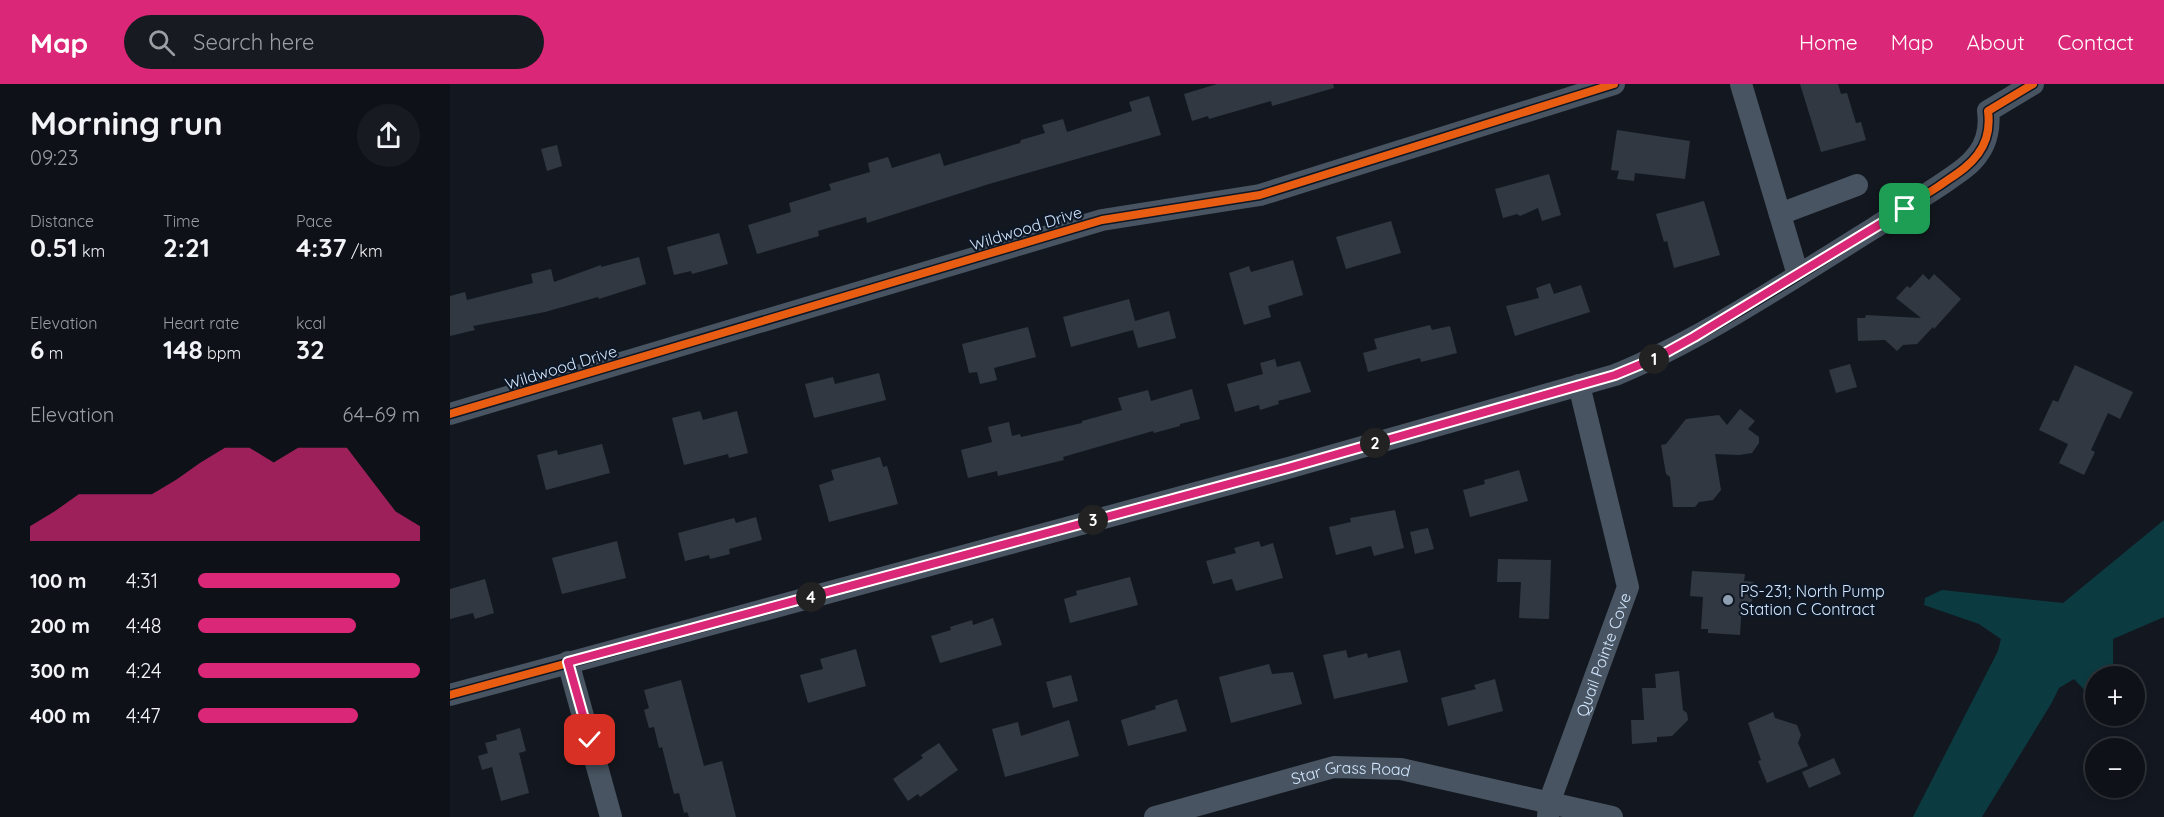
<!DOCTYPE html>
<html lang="en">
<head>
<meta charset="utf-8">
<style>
	body { margin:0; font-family:Quicksand,sans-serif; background:#171b21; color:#f1f3f6; height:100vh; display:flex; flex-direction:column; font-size:22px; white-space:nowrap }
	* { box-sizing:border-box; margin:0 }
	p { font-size:20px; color:#9b9ea2 }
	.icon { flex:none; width:33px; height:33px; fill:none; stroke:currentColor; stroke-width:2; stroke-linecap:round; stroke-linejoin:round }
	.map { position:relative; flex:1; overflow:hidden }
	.side { display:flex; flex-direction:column; background:#0e1218; width:450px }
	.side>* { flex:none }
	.buttons { position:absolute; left:1635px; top:582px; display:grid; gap:12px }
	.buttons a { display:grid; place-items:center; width:60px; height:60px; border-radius:50%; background:#0e1218; box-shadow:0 3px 9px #0003,0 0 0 2px #2e3237; font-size:30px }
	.pin { position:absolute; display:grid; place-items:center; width:51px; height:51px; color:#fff; margin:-26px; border-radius:12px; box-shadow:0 3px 9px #0006 }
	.km { position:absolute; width:30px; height:30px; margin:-15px; border-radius:50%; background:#222; color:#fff; font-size:16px; line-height:30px; text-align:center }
	.round { display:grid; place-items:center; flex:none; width:63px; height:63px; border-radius:32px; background:#171b21 }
	.headline { display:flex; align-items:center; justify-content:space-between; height:102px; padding:0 30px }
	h1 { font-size:33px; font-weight:800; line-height:45px }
	.stats { display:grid; grid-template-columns:repeat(3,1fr); gap:9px; height:102px; padding:6px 30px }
	.stats div { display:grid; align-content:center }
	.stats b { font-size:26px; font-weight:800 }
	.stats small { font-size:16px; font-weight:400 }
	.stats p { font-size:16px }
	.chart { height:168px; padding:12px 30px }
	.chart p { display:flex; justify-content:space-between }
	.chart svg { width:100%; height:108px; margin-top:6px; fill:#db2777; opacity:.7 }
	ul { padding:0 30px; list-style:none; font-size:20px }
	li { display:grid; grid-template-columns:96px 72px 1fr; align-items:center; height:45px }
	li i { height:15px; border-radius:8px; background:#db2777 }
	header { display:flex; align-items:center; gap:36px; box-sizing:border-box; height:84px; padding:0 30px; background:#db2777; color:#fff }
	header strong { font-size:28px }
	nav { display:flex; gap:33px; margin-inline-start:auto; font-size:21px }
	.search { width:420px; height:54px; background:#171b21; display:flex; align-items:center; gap:15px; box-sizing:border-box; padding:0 21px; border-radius:33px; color:#9b9ea2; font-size:22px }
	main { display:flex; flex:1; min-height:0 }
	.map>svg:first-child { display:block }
	.water { fill:#0b3b40 }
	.building { fill:#313842 }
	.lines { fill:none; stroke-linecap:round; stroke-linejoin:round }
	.minor { stroke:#485461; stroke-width:22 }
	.cycleway-casing { stroke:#0e1725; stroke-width:11 }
	.cycleway { stroke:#e95d12; stroke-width:8 }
	.route-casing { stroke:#fff; stroke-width:12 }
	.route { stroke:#db2777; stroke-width:8 }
	.poi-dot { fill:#8f9fb1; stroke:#0e1725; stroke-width:2 }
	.labels { text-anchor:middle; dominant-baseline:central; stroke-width:4.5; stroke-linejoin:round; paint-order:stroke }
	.street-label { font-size:16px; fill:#d2e7ff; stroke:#0e1725 }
	.poi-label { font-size:16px; fill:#d2e7ff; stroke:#0e1725; text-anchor:start }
</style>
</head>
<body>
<header>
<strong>Map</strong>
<div class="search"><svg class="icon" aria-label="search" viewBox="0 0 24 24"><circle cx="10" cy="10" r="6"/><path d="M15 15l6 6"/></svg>Search here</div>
<nav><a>Home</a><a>Map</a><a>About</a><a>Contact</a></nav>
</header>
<main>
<section class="side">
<div class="headline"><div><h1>Morning run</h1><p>09:23</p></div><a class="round"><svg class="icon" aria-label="share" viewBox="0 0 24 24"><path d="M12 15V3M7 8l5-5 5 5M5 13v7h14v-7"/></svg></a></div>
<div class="stats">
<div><p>Distance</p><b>0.51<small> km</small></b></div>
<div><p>Time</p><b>2:21</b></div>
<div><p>Pace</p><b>4:37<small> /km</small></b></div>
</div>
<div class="stats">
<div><p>Elevation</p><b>6<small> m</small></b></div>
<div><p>Heart rate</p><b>148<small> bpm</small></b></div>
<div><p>kcal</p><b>32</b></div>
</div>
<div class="chart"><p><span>Elevation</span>64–69 m</p>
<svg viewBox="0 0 160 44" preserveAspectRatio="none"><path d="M0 44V38L10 32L20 25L30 25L40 25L50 25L60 19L70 12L80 6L90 6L100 12L110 6L120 6L130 6L140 19L150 32L160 38V44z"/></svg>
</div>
<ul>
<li><b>100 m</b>4:31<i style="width:91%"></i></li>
<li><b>200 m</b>4:48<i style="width:71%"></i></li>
<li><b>300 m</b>4:24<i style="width:100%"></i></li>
<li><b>400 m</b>4:47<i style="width:72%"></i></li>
</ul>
</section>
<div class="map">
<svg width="1714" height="733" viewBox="0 0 1714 733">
	<rect width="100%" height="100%" fill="#131820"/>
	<!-- water -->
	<path class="water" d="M1714,436v97l-51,22v25l4,12h-21l-1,25 -21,-22 -15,9 -8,16 -69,113h-69l85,-166 3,-12 -22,-15 -55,-19 1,-7 17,-8 121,13z"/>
	<!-- building -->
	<g class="building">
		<path d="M767,0h116l1,4 -62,18 -1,-5 -62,18 -1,-3 -16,5 -8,-27z"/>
		<path d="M1350,0h38l3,10 6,-1 9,30 5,-1 5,18 -45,12z"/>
		<path d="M699,12l12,39 -172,49 -122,39 -1,-6 -48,14 1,5 -62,18 -9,-29 43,-13 -2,-9 42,-13 -2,-6 41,-12 -2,-9 20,-6 4,11 48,-15 4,13 76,-23 1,-3 24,-7 -3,-8 21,-6 4,13 65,-21 -3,-9z"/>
		<path d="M1167,46l73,11 -5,38 -50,-6 -1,8 -17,-2 2,-8 -8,-1z"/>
		<path d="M107,61l5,21 -15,5 -6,-22z"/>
		<path d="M1099,90l12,41 -19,6 -4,-13 -18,8 -3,-2 -14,4 -8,-29z"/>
		<path d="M1254,117l16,54 -46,13 -7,-27 -3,1 -8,-28z"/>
		<path d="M941,137l10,32 -55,16 -10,-32z"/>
		<path d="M269,149l9,31 -36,10 -1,-3 -17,4 -7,-28z"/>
		<path d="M189,173l7,27 -47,15 -1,-2 -53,15 -72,14 2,4 -25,6v-40l15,-4 2,8 66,-17 -2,-9 20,-5 3,13 47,-17v2z"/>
		<path d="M843,176l10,35 -35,11 3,11 -27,8 -15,-52 20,-7 2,6z"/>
		<path d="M1473,190l6,6 5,-6 27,25 -27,30 -1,-2 -16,17 -14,1 -6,6 -12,-11 -27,1 -1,-23h8l1,-3 55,3 -25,-20 11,-12 3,2z"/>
		<path d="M1100,199l4,11 27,-9 9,27 -75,24 -9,-30 33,-8 -3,-10z"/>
		<path d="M679,215l6,22 34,-10 7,27 -38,10 -5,-18 -62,17 -8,-30z"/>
		<path d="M980,241l2,5 18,-4 7,27 -36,9 -1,-4 -52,14 -5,-19 14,-4 -3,-10z"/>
		<path d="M578,243l8,30 -42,11 3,12 -17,4 -3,-12 -8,1 -7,-29z"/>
		<path d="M825,275l2,8 23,-6 11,31 -33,9 1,3 -19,6 -1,-5 -24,7 -8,-28 36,-10 -3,-11z"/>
		<path d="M1400,280l7,23 -21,6 -7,-23z"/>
		<path d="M1625,281l58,27 -13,27 -12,-6 -17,37 4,2 -11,23 -25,-12 9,-19 -29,-14 14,-30 5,2z"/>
		<path d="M429,289l7,27 -72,18 -9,-34 28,-7 2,7z"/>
		<path d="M742,305l8,30 -20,5v2l-26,7 -1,-2 -90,26 1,3 -66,16 -1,-5 -29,7 -7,-28 31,-8 -4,-15 21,-5 3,14 8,-2 1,3 61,-14v-2l40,-11 -4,-12 30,-8 3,11z"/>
		<path d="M1290,325l15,12 -7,8 11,8v6l-7,10 -13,2 -24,-1 6,36 -8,10 -14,2 -4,5h-22l-3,-30 -4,-3 -5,-29 5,-1 20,-25 33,-4 8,10z"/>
		<path d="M250,327l3,9 34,-9 11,42 -19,5 -1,-4 -44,11 -12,-47z"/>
		<path d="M152,360l8,29 -64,17 -9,-35 20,-5 1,5z"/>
		<path d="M430,373l3,10 4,-1 11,38 -69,18 -10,-37 15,-5 -3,-10z"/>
		<path d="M1069,386l9,31 -58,16 -7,-27 22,-6 -1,-4z"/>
		<path d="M945,426l9,38 -30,8 -3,-10 -35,9 -7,-28 22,-5 -1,-4z"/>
		<path d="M306,433l6,23 -33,9 1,5 -20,5 -1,-4 -24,6 -7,-28 56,-15 2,5z"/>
		<path d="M978,444l6,21 -19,5 -5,-22z"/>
		<path d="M167,457l9,37 -64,16 -10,-36z"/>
		<path d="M809,457l2,6 12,-4 10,35 -47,13 -4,-12 -19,5 -7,-23 30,-8 -2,-5z"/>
		<path d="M1048,475l53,1 -2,59 -30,-1 2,-36h-24z"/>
		<path d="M1242,487l53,3 -1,7 10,1 -2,22h-10l-2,31 -32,-2v-4h-7l2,-32 -13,-1z"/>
		<path d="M680,493l8,28 -68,18 -6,-24 13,-4 -1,-4z"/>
		<path d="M35,495l9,34 -19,6 -2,-6 -23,6v-30z"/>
		<path d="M543,534l9,27 -62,18 -9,-27 20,-6 -1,-3 22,-7 1,5z"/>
		<path d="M406,565l10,37 -58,17 -8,-28 23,-6 -3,-10z"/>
		<path d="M896,566l2,8 19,-5 1,5 32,-8 8,32 -74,17 -11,-44z"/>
		<path d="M819,580l3,10 21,-2 9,32 -71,19 -12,-46z"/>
		<path d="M1229,587l4,39 4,3 1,7 -16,16 -15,1v5l-25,2 -1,-24h13l-2,-32h14l-1,-14z"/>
		<path d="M621,591l7,26 -25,7 -7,-26z"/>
		<path d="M1045,595l8,32 -55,15 -7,-28 35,-9 -2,-4z"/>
		<path d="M231,596l23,86 18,-5 14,56h-47l-2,-5 -3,1 -5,-20 -5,1 -12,-47 -3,1 -5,-21 -5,1 -5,-18 5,-2 -5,-18z"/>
		<path d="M727,615l10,32 -59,15 -7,-26 35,-11 -1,-3z"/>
		<path d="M1323,628l2,6 22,7 4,10 -3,8 10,23 -41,17 -9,-22 3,-1 -13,-37z"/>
		<path d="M619,636l10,36 -74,21 -13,-48 26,-7 3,14z"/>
		<path d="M70,644l6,23 -7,2 10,40 -28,8 -9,-34 -10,3 -4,-14 10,-3 -3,-10 12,-3 -1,-5z"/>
		<path d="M489,659l19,27 -38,27 -2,-3 -10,7 -15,-22 30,-21 -2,-3z"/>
		<path d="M1384,674l7,16 -32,14 -7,-16z"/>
	</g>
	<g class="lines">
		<!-- minor -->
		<g class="minor">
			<path d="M1291,0l57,191"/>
			<path d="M1330,130l77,-29"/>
			<path d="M0,330l652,-194 158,-25 354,-111"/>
			<path d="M118,578l43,155"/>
			<path d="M0,611l838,-227 327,-93c90,-37 176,-96 259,-147 22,-14 43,-28 65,-42 14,-10 29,-18 39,-32 9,-12 12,-28 10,-43l45,-27"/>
			<path id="s1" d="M705,733l179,-50 67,2 211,48"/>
			<path id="s2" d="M1098,733l1,-14 79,-216 -49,-202"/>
		</g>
		<defs>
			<g id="cycleway">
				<path d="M0,330l652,-194 158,-25 354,-111"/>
				<path d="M0,611l838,-227 327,-93c90,-37 176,-96 259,-147 22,-14 43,-28 65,-42 14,-10 29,-18 39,-32 9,-12 12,-28 10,-43l45,-27"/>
			</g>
		</defs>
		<!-- cycleway casing -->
		<use href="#cycleway" class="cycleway-casing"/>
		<!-- cycleway -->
		<use href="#cycleway" class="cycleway"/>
	</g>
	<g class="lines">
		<defs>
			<path id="route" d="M140,656l-22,-78 720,-194 327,-93 41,-17 38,-21 211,-128"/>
		</defs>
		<!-- route casing -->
		<use href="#route" class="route-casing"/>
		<!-- route -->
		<use href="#route" class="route"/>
	</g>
	<!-- markers -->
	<circle class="poi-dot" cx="1278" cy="516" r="6"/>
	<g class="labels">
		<!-- street labels -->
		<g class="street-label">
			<text transform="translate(576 144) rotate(-17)">Wildwood Drive</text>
			<text transform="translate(111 283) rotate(-17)">Wildwood Drive</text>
			<text stroke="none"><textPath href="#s2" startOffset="172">Quail Pointe Cove</textPath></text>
			<text stroke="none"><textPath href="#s1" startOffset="202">Star Grass Road</textPath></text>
		</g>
		<!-- poi labels -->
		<g class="poi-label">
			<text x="1290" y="507">PS-231; North Pump<tspan x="1290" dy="18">Station C Contract</tspan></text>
		</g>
	</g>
</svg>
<div class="buttons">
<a>+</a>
<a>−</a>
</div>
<div class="pin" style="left:1455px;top:125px;background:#1e9e55"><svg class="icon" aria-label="arrive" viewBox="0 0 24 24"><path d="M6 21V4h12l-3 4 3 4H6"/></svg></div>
<div class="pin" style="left:140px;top:656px;background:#d93025"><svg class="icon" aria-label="check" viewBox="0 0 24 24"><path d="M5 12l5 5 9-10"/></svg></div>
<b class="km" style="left:1204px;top:275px">1</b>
<b class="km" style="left:925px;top:359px">2</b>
<b class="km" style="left:643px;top:436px">3</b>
<b class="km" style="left:361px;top:513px">4</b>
</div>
</main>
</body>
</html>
